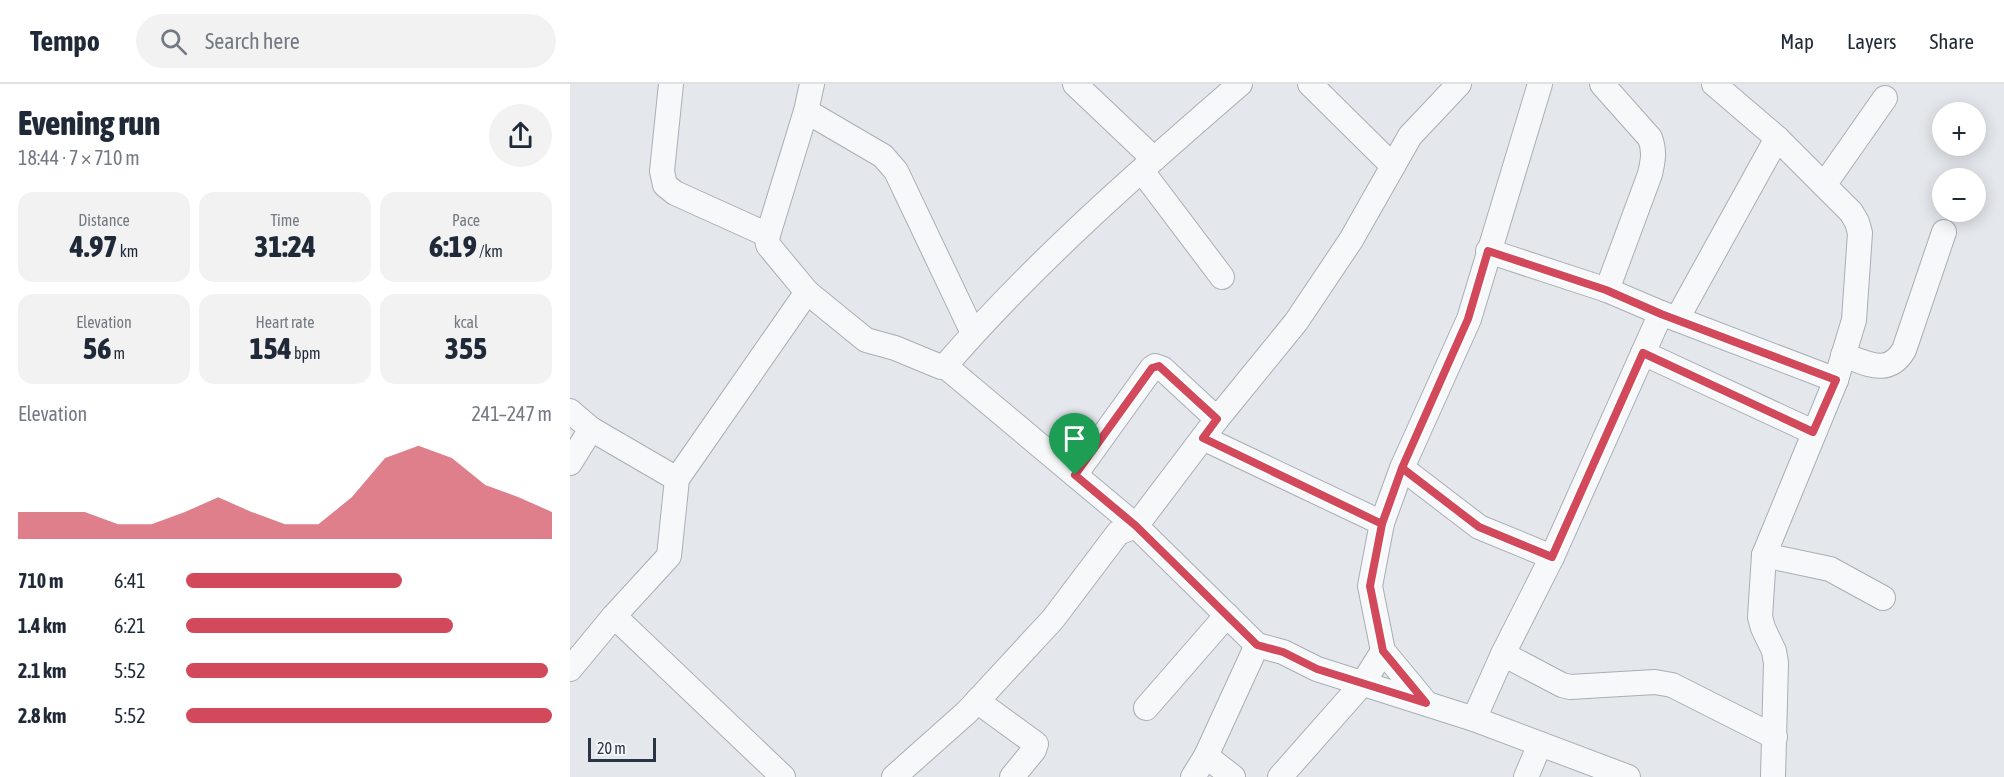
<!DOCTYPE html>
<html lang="en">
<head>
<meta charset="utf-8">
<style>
	body { margin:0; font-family:"Asap Condensed",sans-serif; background:#f2f2f3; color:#1f2937; height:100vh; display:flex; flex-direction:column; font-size:22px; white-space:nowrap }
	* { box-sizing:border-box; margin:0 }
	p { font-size:20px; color:#747a83 }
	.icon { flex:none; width:33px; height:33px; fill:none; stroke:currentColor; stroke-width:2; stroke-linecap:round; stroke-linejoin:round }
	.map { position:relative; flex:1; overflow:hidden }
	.panel { display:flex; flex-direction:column; background:#fff; width:570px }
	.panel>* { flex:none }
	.tools { position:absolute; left:1362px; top:18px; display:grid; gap:12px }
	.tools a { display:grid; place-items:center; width:54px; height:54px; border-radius:50%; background:#fff; box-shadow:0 3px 15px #0003; font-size:30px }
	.scale { position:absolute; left:18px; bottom:15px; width:68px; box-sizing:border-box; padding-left:6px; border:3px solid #2b3445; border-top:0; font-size:16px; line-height:21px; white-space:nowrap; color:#2b3445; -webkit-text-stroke:4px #f4f6f9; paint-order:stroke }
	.pin { position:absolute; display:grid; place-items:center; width:51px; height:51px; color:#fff; margin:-62px -26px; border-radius:50% 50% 50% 0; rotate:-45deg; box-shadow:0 0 6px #0007 }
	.pin .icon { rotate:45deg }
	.round { display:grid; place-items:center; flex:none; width:63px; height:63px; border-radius:32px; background:#f2f2f3 }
	.headline { display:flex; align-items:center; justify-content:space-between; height:102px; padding:0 18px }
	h1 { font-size:33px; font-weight:800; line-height:45px }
	.figures { display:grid; grid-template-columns:repeat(3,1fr); gap:9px; height:102px; padding:6px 18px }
	.figures div { display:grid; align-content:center; border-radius:15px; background:#f2f2f3; text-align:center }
	.figures b { font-size:30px; font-weight:800 }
	.figures small { font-size:16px; font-weight:400 }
	.figures p { font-size:16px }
	.chart { height:168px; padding:12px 18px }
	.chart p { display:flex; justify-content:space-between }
	.chart svg { width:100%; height:108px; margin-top:6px; fill:#d1495b; opacity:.7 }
	ul { padding:0 18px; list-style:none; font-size:20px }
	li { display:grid; grid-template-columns:96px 72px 1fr; align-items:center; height:45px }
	li i { height:15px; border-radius:8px; background:#d1495b }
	header { display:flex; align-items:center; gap:36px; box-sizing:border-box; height:84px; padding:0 30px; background:#fff; border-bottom:2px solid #e0e1e3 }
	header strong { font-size:28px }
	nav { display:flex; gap:33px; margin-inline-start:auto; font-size:21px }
	.search { width:420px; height:54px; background:#f2f2f3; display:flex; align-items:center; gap:15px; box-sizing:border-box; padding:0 21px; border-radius:33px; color:#747a83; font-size:22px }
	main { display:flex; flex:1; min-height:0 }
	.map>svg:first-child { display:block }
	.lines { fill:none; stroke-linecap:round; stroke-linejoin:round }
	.minor-casing { stroke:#a9aeb7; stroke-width:26 }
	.minor { stroke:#f7f8fa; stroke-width:24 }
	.route-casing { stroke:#fff; stroke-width:12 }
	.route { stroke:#d1495b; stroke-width:8 }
</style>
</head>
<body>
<header>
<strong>Tempo</strong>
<div class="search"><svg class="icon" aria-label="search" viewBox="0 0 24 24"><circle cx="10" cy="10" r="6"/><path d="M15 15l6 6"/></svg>Search here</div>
<nav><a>Map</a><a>Layers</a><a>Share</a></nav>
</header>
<main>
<section class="panel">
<div class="headline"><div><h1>Evening run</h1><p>18:44 · 7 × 710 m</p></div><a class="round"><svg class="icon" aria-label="share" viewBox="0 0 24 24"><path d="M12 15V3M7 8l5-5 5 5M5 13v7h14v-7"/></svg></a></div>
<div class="figures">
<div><p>Distance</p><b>4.97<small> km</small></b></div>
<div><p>Time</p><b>31:24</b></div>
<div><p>Pace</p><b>6:19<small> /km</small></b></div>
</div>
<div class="figures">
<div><p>Elevation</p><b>56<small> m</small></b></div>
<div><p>Heart rate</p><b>154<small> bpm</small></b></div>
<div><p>kcal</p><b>355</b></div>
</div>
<div class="chart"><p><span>Elevation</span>241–247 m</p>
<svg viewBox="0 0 160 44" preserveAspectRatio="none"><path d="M0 44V33L10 33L20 33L30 38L40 38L50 33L60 27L70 33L80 38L90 38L100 27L110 11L120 6L130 11L140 22L150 27L160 33V44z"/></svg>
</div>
<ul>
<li><b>710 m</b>6:41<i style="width:59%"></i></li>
<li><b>1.4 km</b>6:21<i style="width:73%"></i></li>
<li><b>2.1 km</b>5:52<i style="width:99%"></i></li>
<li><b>2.8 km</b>5:52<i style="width:100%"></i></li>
</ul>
</section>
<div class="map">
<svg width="1434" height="693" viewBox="0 0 1434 693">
	<rect width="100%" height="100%" fill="#e4e7ec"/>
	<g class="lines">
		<defs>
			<g id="minor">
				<path d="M101,0l-9,87 3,14 10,8 93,42"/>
				<path d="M505,0l79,75"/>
				<path d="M740,0l83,82"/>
				<path d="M1032,0l48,54c5,13 3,23 0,36l-43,116"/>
				<path d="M1144,0l63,54 74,74 6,10 3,11 -6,87 -18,60 -72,175 -4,62 3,11 11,23 2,12 -3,114"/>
				<path d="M236,27l77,45 13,15 77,162"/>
				<path d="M572,87l80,106"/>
				<path d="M1254,101l61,-87"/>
				<path d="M918,167l119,39 54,23 175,67"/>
				<path d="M237,208l-39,-47 -1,-7 39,-127 6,-27"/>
				<path d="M1107,235l100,-181"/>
				<path d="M1073,269l170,79"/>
				<path d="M1273,271c24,8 45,22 61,-5l40,-118"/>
				<path d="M375,282l191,160 121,119 26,7 34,17 157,50 154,58"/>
				<path d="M0,327l21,18 86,50"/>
				<path d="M633,354l179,85"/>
				<path d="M0,379l21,-34"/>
				<path d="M832,384l77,59 73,30"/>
				<path d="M505,391l77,-107 3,-2 8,3 54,50"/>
				<path d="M1194,471l66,14 53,29"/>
				<path d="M44,532l169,161"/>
				<path d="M933,570l59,31 8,2 85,-5 17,3 103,52"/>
				<path d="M0,585l44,-53 55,-60 8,-77 130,-187 59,48 29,8 46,19 4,-1c89,-103 192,-193 295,-282"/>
				<path d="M407,617l59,43 -2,6 -22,27"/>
				<path d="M856,619l-43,-52 -13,-65 12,-63 20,-55 67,-149 71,-235"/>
				<path d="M576,624l81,-93"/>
				<path d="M904,635l29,-65 49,-97 109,-244"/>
				<path d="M636,672l27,21"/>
				<path d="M324,693l73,-65 86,-93 65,-86 18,-7 81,-107 79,-97 55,-82 59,-104 49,-52"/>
				<path d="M623,693l13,-21 51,-111"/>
				<path d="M710,693l83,-94 20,-32"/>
				<path d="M956,693l14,-33"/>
			</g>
		</defs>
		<!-- minor casing -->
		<use href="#minor" class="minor-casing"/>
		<!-- minor -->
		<use href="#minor" class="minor"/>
	</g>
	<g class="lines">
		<defs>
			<path id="route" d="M505,391l61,51 121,119 26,7 34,17 109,34 -43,-52 -13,-65 12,-62 20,-56 66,-149 20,-68 118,39 55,24 175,66 -23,52 -170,-79 -91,204 -73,-30 -77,-59 -20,56 -179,-86 14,-19 -58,-53 -7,2 -77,107"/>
		</defs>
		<!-- route casing -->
		<use href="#route" class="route-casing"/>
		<!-- route -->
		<use href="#route" class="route"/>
	</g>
</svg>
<div class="tools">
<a>+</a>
<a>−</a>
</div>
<div class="scale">20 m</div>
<div class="pin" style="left:505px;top:391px;background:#1e9e55"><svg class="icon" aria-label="arrive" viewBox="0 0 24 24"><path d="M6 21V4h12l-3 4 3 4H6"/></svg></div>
</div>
</main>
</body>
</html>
